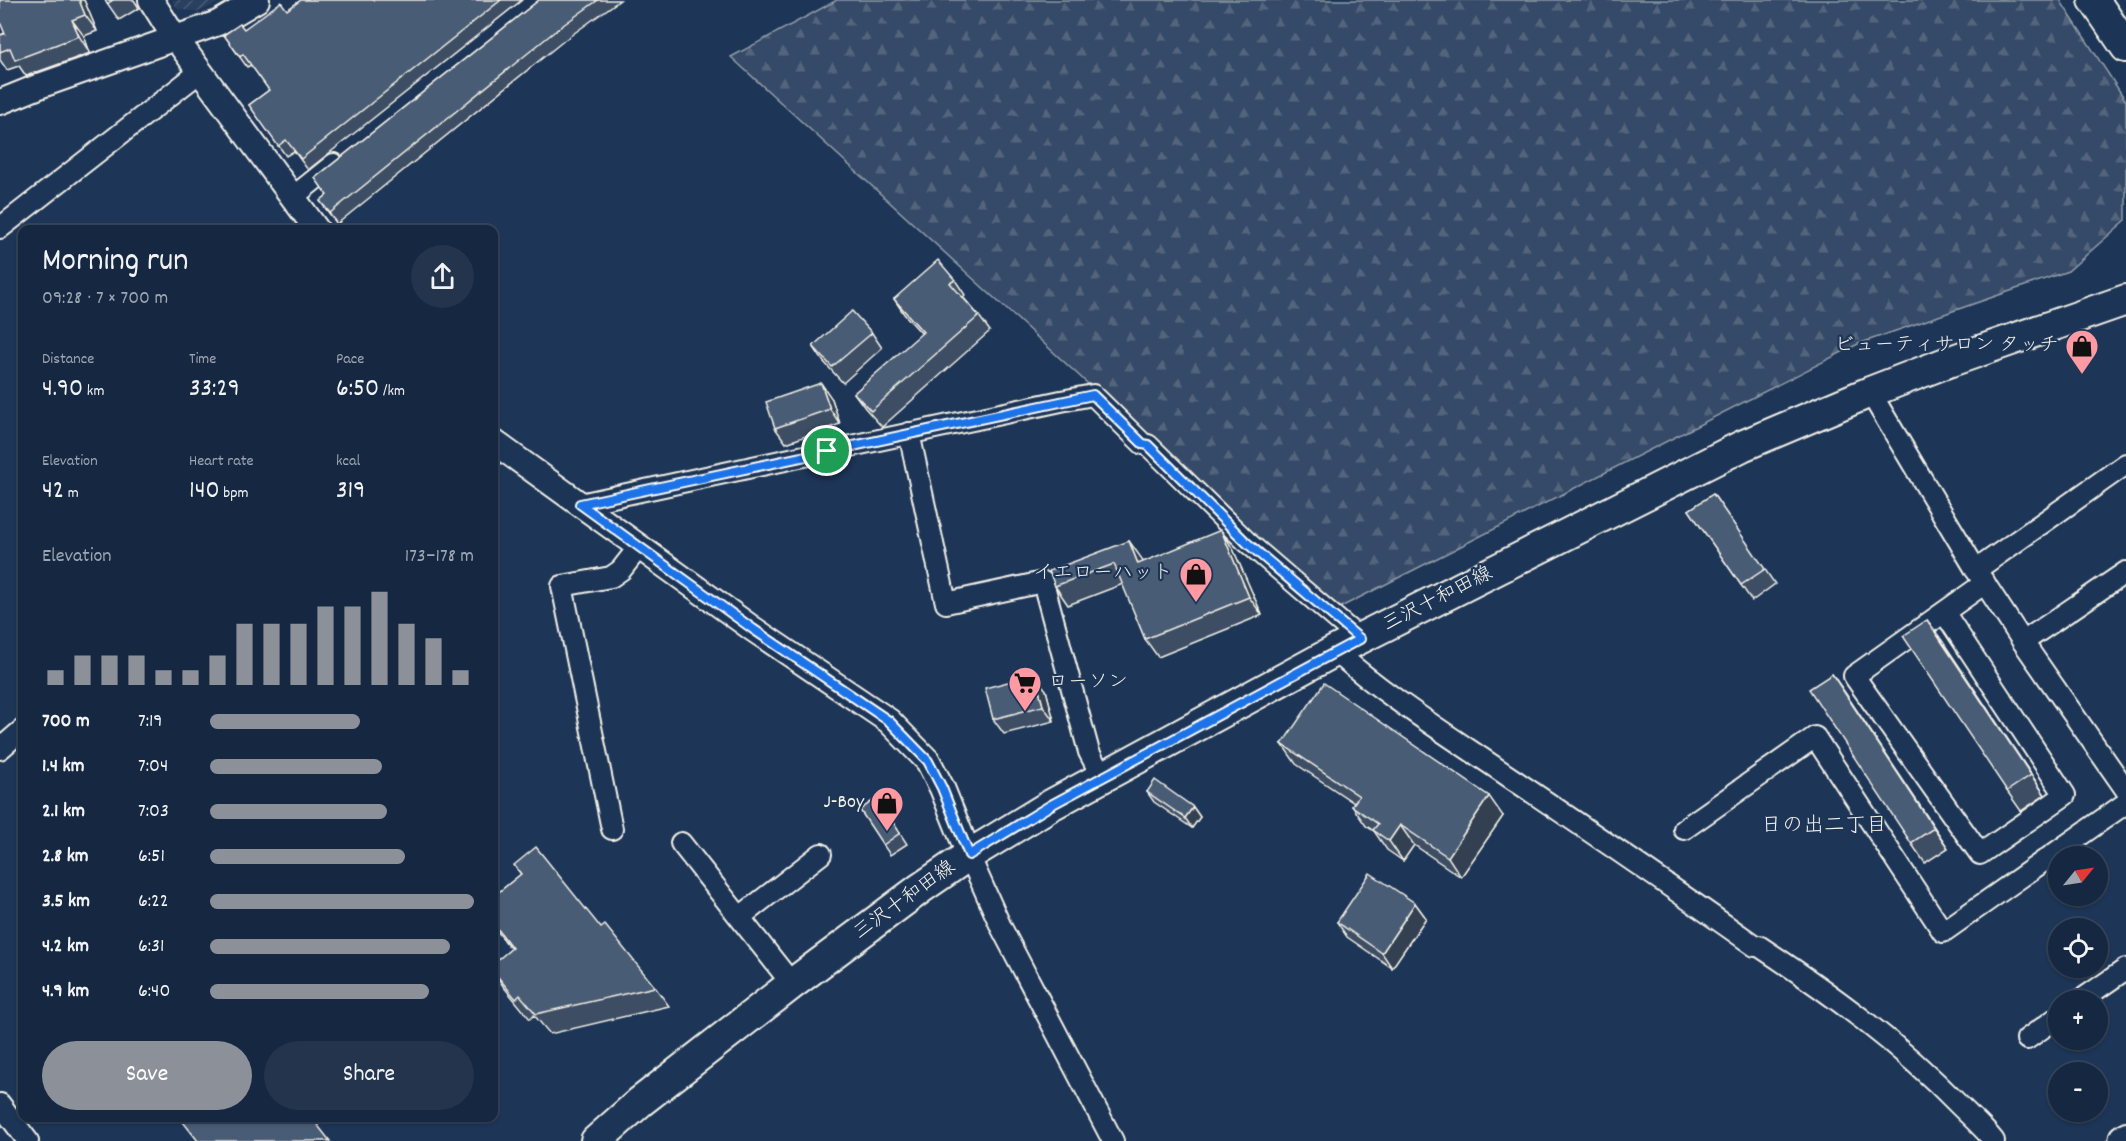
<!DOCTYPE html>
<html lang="en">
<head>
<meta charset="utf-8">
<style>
	body { margin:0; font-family:Dekko,"Klee One",sans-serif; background:#23344c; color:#f1f3f6; height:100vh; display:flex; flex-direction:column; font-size:22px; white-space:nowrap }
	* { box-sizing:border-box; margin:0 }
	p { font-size:20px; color:#9ea6b1 }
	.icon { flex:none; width:33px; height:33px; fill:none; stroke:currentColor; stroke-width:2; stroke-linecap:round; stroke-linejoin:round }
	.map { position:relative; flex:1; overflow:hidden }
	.side { position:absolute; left:18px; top:225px; width:480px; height:897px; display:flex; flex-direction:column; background:#162841; border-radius:12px; box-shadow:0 2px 4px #0004,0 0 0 2px #35445a }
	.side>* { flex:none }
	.needle { width:39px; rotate:60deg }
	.fabs { position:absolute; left:2048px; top:846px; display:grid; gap:12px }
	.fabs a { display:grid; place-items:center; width:60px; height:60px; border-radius:50%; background:#162841; box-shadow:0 2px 4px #0004,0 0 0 2px #35445a; font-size:30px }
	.pin { position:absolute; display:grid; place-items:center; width:51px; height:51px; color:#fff; margin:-26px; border:3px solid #fff; border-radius:50%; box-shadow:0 2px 6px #0007 }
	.round { display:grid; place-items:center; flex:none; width:63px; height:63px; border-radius:32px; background:#23344c }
	.head { display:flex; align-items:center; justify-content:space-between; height:102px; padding:0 24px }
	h1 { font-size:33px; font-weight:600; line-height:45px }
	.figures { display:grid; grid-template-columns:repeat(3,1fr); gap:9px; height:102px; padding:6px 24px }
	.figures div { display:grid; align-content:center }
	.figures b { font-size:26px; font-weight:600 }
	.figures small { font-size:16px; font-weight:400 }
	.figures p { font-size:16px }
	.chart { height:168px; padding:12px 24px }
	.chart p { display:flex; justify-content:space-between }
	.chart svg { width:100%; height:108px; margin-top:6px; stroke:#8c9099; stroke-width:6 }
	.primary-button { display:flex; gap:12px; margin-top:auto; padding:12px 24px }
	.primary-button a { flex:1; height:69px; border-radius:36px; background:#8c9099; color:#fff; font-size:24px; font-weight:600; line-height:69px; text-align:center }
	.primary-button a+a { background:#23344c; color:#f1f3f6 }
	ul { padding:0 24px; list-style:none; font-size:20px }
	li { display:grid; grid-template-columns:96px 72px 1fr; align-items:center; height:45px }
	li i { height:15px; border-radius:8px; background:#8c9099 }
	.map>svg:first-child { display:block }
	.industrial { fill:url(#industrial-furrows) }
	.forest { fill:url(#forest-firs); stroke:#949ea8; stroke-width:1.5 }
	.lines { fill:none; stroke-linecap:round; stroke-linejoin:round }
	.minor-casing { stroke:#f4f1e8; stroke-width:24 }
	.tertiary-casing { stroke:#f4f1e8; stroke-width:28 }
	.primary-casing { stroke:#f4f1e8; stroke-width:34 }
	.minor { stroke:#1d3557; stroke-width:20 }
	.tertiary { stroke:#1d3557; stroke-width:24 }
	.primary { stroke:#1d3557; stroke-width:30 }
	.wall { fill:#3e4e64; stroke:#f4f1e8; stroke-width:1.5 }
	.shaded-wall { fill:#324051; stroke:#f4f1e8; stroke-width:1.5 }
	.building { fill:#485b74; stroke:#f4f1e8; stroke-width:1.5 }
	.route-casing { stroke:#fff; stroke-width:12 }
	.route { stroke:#1a73e8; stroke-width:8 }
	.labels { text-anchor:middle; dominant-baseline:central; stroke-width:4.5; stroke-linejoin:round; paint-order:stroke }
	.poi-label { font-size:20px; fill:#f4f1e8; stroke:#1d3557; text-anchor:end }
	.street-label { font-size:20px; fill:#f4f1e8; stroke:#1d3557 }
	.neighbourhood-label { font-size:21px; fill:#f4f1e8; stroke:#1d3557 }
</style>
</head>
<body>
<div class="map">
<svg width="2126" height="1141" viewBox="0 0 2126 1141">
	<defs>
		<pattern id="industrial-furrows" width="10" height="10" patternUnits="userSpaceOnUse" patternTransform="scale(1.5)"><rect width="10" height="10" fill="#2a4060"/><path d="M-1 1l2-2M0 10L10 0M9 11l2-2" fill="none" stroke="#4a5c77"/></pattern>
		<pattern id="forest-firs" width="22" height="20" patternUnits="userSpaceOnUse" patternTransform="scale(1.5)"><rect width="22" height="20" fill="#354a67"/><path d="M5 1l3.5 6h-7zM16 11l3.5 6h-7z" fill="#53657d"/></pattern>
	</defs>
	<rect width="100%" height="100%" fill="#1d3557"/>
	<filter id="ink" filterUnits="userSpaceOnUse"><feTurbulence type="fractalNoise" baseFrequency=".0167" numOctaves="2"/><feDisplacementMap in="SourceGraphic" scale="12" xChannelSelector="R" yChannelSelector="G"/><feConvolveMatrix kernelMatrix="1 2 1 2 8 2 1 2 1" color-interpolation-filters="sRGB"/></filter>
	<g filter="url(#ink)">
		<!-- industrial -->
		<path class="industrial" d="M172,0h52l-26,12 -20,-3z"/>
		<!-- forest -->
		<path class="forest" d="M837,0h1223l66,101v119l-58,51 -210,73 -523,266 -604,-553z"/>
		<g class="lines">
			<defs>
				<g id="minor">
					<path d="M293,197l41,-33"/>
					<path d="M0,228l201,-157"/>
					<path d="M1870,392l106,178 47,72 103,148"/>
					<path d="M909,433l37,170 97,-21 46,170 13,25"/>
					<path d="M580,504l481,-103 32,-6 50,49 5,1 99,97 113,97"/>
					<path d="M1976,570l150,-106"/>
					<path d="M1944,612l121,183 -85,59 -126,-178 131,-93"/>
					<path d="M2023,642l103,-70"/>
					<path d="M1335,651c53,47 115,85 173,125 83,56 165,112 247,170h4c71,47 140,97 200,159 12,12 25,23 35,36"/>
					<path d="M0,749l22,-19"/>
					<path d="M612,829l-50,-243 49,-9 10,-7 18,-23"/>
					<path d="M1684,829l131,-92 128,195 183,-129"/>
					<path d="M681,843l111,141"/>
					<path d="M969,855l32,72 112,214"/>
					<path d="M740,917l81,-63"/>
					<path d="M2081,1000l45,-31"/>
					<path d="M2027,1039l31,-22"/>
					<path d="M0,1104l28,37"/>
					<path d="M2119,1141l1,-5 6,-4"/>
				</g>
				<g id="tertiary">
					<path d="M151,0l20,32 146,198"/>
					<path d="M0,102l42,-17 176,-62 39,-23"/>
					<path d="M494,442l259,187 136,92 39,40 14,27 27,67"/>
				</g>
				<g id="primary">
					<path d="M2094,0l32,47"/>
					<path d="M596,1141l44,-39 152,-118 129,-96 48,-33 82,-50 284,-154 407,-205 128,-54 78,-30 178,-62"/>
				</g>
			</defs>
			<!-- minor casing -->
			<use href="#minor" class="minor-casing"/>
			<!-- tertiary casing -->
			<use href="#tertiary" class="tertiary-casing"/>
			<!-- primary casing -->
			<use href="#primary" class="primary-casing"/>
			<!-- minor -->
			<use href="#minor" class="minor"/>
			<!-- tertiary -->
			<use href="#tertiary" class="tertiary"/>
			<!-- primary -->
			<use href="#primary" class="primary"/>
		</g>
		<!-- wall -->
		<g class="wall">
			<path d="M84,0l13,31 -13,5 6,17 -64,23 -7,-10 -12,4 -7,-10v-25z"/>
			<path d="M105,0h29l5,8 -20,12z"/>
			<path d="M301,0h221l-214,170 -14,-19 -8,5 -37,-51 20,-15 -18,-25 -4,2 -23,-32 20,-6 43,-19z"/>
			<path d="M539,0h81l-54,39 -229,185 -17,-23 7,-6 -12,-17z"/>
			<path d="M955,280l10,15 -2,2 16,19 11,15 -108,96 -17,-19 -11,-15 68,-59 -18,-20 -10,-15z"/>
			<path d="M872,333l10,15 -39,35 -20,-22 -10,-15z"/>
			<path d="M832,399l8,25 -54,19 -11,-15z"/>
			<path d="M1713,494l62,90 -23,17 -63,-91z"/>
			<path d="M1129,541l14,21 90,-13 29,66 -104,42 -13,-18 -22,-55 -55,21 -13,-19z"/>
			<path d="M1927,620l118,175 -24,16 -14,-20z"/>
			<path d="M1832,674l116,174 -23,15 -14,-20z"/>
			<path d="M1046,690l8,31 -50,13 -11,-15z"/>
			<path d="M1282,744l221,72 -42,61 -47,-32 -11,16 -16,-11 -13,-19 -8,-5 -14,-20 2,-3 -58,-39z"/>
			<path d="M1147,792l46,15 7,10 -8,11 -38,-26z"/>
			<path d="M877,798l30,46 -17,11 -30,-45z"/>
			<path d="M514,865l87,63 54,59 14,19 -119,28 -16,-19 -4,4 -27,-33 -9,-14v-9l17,-14 -17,-22v-31l27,-22z"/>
			<path d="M1415,903l11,15 -34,50 -45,-31 -10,-15z"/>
		</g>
		<!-- shaded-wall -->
		<g class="shaded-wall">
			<path d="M79,0h5l13,31 -12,-16z"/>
			<path d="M72,20l12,16 6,17 -11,-17z"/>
			<path d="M821,383l11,16 8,25 -10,-15z"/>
			<path d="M1221,530l12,19 29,66 -13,-18z"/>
			<path d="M1129,541l13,18 9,24 -13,-19z"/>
			<path d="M1927,620l14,19 104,156 -14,-20z"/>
			<path d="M1832,674l14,20 102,154 -14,-20z"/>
			<path d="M1035,675l11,15 8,31 -11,-15z"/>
			<path d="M1489,796l14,20 -42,61 -13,-20z"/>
			<path d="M1193,807l7,10 -8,11 -7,-10z"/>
			<path d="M1400,825l14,20 -11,16 -14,-20z"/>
			<path d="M1415,903l11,15 -34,50 -10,-15z"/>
		</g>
		<!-- building -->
		<g class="building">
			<path d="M0,0h79l6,15 -13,5 7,16 -64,24 -5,-12 -10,4v-17l5,-1 -5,-12z"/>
			<path d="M105,0h8l-6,4z"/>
			<path d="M301,0h200l-200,159 -15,-19 -8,6 -29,-41 20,-15 -26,-36 -3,3 -16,-22 16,-11 4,5 37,-27 6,8z"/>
			<path d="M539,0h59l-39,28 -229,185 -10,-12 7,-6 -12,-17z"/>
			<path d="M938,260l17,20 -5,3 29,33 -108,95 -17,-18 69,-61 -29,-33z"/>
			<path d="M852,311l20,22 -40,34 -19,-21z"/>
			<path d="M821,383l9,26 -55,19 -9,-26z"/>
			<path d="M1713,494l52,75 -24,16 -52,-75z"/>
			<path d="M1221,530l28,67 -104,42 -31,-75 -59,22 -6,-15 80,-30 9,23z"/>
			<path d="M1927,620l104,155 -24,16 -104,-155z"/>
			<path d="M1832,674l102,154 -23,15 -102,-154z"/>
			<path d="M1035,675l8,31 -50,13 -8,-31z"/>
			<path d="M1324,683l165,113 -41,61 -48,-32 -11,16 -16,-11 5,-6 -26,-18 7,-10 -77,-52z"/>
			<path d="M1155,780l38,27 -8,11 -38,-26z"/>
			<path d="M877,798l23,35 -17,12 -23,-35z"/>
			<path d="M536,847l65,81 4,-3 50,62 -119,27 -16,-19 -4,4 -22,-27v-9l18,-15 -18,-24v-28l27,-22 -7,-9z"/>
			<path d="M1370,873l45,30 -33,50 -45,-31z"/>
			<path d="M180,1118h132l18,23h-132z"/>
		</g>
	</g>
	<g class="lines" filter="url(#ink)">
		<defs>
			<path id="route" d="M1093,395l50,49 5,1 99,98 113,96 -309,166 -82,50 -27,-67 -14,-27 -39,-40 -136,-92 -173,-125z"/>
		</defs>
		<!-- route casing -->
		<use href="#route" class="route-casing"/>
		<!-- route -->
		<use href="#route" class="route"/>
	</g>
	<!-- icons -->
	<defs>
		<symbol id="shop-pin" viewBox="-11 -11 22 30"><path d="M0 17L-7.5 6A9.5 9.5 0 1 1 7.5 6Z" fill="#ff9aa2" stroke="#1d3557"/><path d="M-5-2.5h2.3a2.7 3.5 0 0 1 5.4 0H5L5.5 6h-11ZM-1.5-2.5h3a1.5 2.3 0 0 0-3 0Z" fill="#111"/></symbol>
		<symbol id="supermarket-pin" viewBox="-11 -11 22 30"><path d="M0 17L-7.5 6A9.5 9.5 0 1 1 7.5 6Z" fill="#ff9aa2" stroke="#1d3557"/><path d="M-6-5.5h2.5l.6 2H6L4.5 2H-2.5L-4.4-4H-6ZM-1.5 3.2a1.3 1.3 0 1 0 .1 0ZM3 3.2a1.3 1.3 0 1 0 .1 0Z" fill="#111"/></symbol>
	</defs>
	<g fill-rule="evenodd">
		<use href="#shop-pin" x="2063" y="327" width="38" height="52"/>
		<use href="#shop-pin" x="1177" y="555" width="38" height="52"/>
		<use href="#supermarket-pin" x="1006" y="664" width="38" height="52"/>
		<use href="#shop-pin" x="868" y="784" width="38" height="52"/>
	</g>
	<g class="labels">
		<!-- poi labels -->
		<g class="poi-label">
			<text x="2059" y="346">ビューティサロン タッチ</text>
			<text x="1173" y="574">イエローハット</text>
			<text x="1048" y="683" text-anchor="start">ローソン</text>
			<text x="864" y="803">J-Boy</text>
		</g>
		<!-- street labels -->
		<g class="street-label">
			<text transform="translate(1438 600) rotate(-27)">三沢十和田線</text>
			<text transform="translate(905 901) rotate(-36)">三沢十和田線</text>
		</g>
		<!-- neighbourhood labels -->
		<g class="neighbourhood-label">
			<text x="1824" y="827">日の出二丁目</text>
		</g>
	</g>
</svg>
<div class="fabs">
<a><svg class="needle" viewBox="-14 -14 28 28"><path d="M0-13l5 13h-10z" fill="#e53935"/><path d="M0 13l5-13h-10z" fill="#9ea6b1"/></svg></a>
<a><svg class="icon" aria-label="locate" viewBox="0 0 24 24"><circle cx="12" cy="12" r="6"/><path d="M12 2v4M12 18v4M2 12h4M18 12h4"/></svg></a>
<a>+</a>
<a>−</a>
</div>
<div class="pin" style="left:827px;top:451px;background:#1e9e55"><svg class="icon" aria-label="arrive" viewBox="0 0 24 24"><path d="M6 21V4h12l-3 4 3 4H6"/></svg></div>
<section class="side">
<div class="head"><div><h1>Morning run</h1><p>09:28 · 7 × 700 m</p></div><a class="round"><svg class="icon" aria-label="share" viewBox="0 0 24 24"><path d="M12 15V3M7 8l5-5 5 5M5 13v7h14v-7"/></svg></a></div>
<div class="figures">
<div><p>Distance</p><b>4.90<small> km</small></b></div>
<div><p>Time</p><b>33:29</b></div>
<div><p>Pace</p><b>6:50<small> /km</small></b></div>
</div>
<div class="figures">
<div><p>Elevation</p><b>42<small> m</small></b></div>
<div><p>Heart rate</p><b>140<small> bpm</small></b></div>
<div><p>kcal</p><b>319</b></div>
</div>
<div class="chart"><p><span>Elevation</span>173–178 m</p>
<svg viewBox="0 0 160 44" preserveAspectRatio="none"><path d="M5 44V38M15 44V32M25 44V32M35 44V32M45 44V38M55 44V38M65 44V32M75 44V19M85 44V19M95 44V19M105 44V12M115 44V12M125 44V6M135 44V19M145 44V25M155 44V38"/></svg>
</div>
<ul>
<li><b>700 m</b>7:19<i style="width:57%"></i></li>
<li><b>1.4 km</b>7:04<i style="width:65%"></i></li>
<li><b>2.1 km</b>7:03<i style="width:67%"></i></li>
<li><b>2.8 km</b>6:51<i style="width:74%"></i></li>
<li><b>3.5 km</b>6:22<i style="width:100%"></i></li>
<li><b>4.2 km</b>6:31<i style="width:91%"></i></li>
<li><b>4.9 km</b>6:40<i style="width:83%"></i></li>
</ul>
<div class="primary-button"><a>Save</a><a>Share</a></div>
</section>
</div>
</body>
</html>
